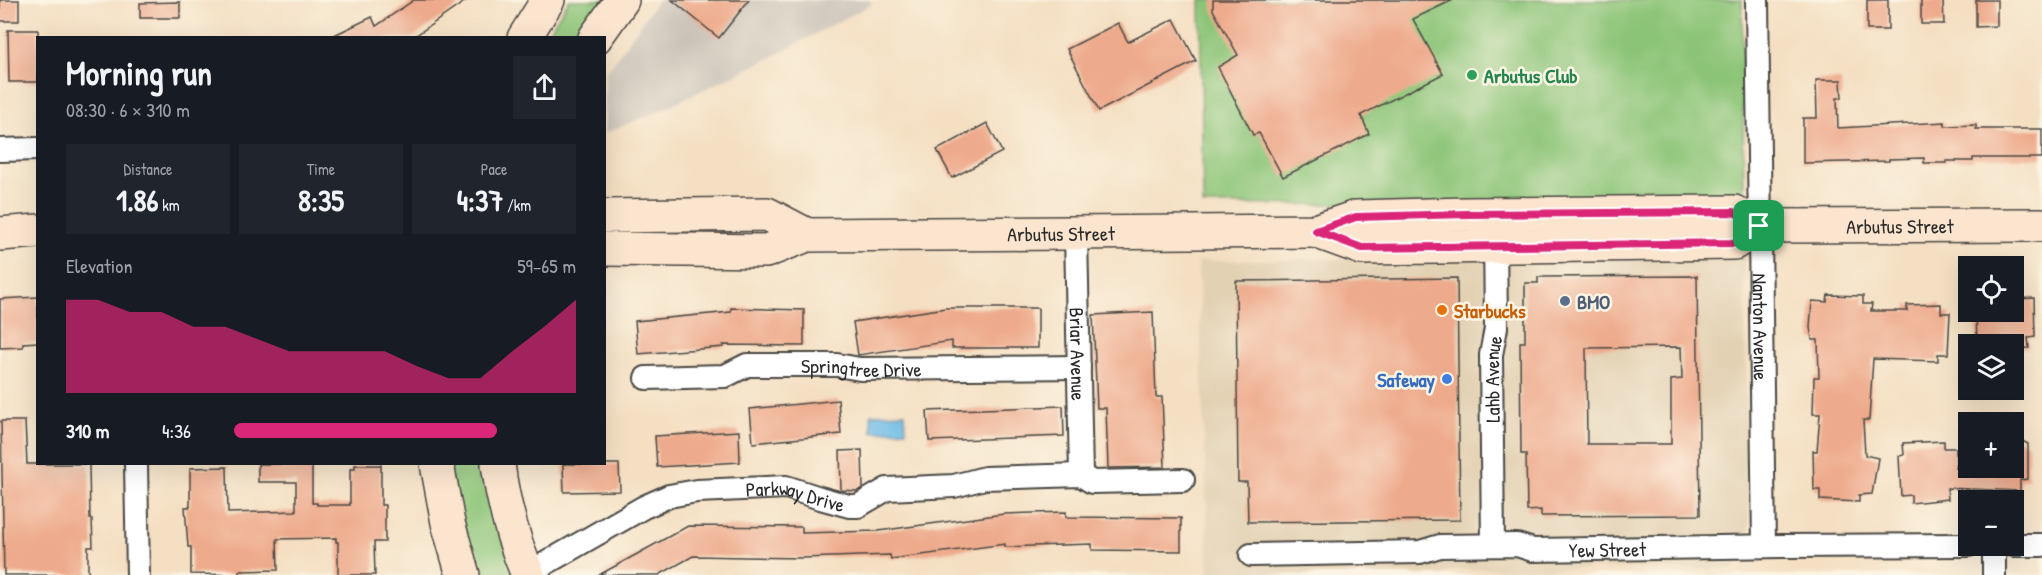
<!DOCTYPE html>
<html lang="en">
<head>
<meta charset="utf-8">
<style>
	body { margin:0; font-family:"Patrick Hand",sans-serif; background:#20242c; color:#f1f3f6; height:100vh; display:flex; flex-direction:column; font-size:22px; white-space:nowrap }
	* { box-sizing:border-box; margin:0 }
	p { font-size:20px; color:#9ea1a6 }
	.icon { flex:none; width:33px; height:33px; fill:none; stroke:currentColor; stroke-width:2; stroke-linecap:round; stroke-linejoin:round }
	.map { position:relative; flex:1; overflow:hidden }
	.panel { position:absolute; left:36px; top:36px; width:570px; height:429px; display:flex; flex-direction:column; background:#171b24; border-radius:0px; box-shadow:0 6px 24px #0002 }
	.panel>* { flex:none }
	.buttons { position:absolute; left:1958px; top:256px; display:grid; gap:12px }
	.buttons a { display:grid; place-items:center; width:66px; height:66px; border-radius:0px; background:#171b24; box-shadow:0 6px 24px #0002; font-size:30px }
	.pin { position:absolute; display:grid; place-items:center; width:51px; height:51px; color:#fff; margin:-26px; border-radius:12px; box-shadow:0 3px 9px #0006 }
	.round { display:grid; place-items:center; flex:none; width:63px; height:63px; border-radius:0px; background:#20242c }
	.headline { display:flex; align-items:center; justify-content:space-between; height:102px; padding:0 30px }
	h1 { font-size:33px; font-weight:800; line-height:45px }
	.figures { display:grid; grid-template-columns:repeat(3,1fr); gap:9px; height:102px; padding:6px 30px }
	.figures div { display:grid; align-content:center; border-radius:0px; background:#20242c; text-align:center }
	.figures b { font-size:30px; font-weight:800 }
	.figures small { font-size:16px; font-weight:400 }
	.figures p { font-size:16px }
	.chart { height:168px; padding:12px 30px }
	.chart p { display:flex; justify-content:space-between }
	.chart svg { width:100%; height:108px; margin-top:6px; fill:#db2777; opacity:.7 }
	ul { padding:0 30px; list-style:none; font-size:20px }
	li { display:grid; grid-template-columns:96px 72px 1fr; align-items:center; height:45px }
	li i { height:15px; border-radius:8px; background:#db2777 }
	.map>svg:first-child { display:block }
	.built { fill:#e3d1b4 }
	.industrial { fill:#cbc3b8 }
	.green { fill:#8bc477; stroke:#5b7851; stroke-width:1.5 }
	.water { fill:#6cbbe7; stroke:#4c7389; stroke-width:1.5 }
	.building { fill:#eeaa8c; fill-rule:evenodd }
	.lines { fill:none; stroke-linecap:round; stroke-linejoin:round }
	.minor-casing { stroke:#494642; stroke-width:26 }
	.secondary-casing { stroke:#494642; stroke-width:36 }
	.minor { stroke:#fff; stroke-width:22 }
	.secondary { stroke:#fbe5cf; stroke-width:33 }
	.route-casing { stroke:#fff; stroke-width:12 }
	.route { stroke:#db2777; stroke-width:8 }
	.leisure-dot { fill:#2e9e5b; stroke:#fcf5e5; stroke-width:2 }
	.service-dot { fill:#5c6f8a; stroke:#fcf5e5; stroke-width:2 }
	.food-dot { fill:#e8710a; stroke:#fcf5e5; stroke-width:2 }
	.shop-dot { fill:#3f7fe0; stroke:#fcf5e5; stroke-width:2 }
	.labels { text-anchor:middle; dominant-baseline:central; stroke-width:5; stroke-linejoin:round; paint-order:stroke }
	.leisure-label { font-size:20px; font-weight:bold; fill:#27864d; stroke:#fcf5e5; text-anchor:start }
	.street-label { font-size:20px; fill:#2b2b2b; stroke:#fcf5e5 }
	.service-label { font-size:20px; font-weight:bold; fill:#4e5e75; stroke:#fcf5e5; text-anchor:start }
	.food-label { font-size:20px; font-weight:bold; fill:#c56008; stroke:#fcf5e5; text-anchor:start }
	.shop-label { font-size:20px; font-weight:bold; fill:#366cbe; stroke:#fcf5e5; text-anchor:end }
</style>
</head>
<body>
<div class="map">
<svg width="2042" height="575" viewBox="0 0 2042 575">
	<rect width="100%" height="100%" fill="#fcf5e5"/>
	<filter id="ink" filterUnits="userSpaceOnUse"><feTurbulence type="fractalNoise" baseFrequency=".0167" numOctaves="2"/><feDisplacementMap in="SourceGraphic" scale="12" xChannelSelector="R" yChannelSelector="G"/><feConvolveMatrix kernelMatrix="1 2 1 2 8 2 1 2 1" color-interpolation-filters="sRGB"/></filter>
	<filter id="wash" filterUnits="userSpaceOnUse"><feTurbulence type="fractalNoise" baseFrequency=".008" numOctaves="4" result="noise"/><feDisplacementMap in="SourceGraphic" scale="24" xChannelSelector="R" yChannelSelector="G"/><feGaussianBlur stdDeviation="1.35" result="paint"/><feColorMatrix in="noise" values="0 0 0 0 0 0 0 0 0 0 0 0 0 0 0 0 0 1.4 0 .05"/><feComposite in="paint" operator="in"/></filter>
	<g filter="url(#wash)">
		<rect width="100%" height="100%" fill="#f4dfc2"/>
		<!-- built -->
		<path class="built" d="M1717,253l23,1 4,4 5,265 -5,34 -11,12h-277l-15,6 -232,-1 -11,-313z"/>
		<!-- industrial -->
		<path class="industrial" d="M658,0h212l2,4 -110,58 -108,51 -49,20v-59z"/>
		<!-- green -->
		<g class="green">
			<path d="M569,0h36l-25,37 -35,1z"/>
			<path d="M1200,0h542l2,186c-2,10 -6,14 -17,16l-524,3z"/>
			<path d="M448,464h34l32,111h-41z"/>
		</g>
		<!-- water -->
		<path class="water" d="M905,413l1,17 -34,2 -1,-18z"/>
		<g id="blocks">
			<!-- building -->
			<g class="building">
				<rect x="0" y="0" width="19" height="21"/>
				<path d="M414,0h53l-55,38h-84l44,-21 4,9z"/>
				<path d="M672,0h77l-30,38z"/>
				<path d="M1213,0h240l-40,19 30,55 -82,41 8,19 -86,43 -24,-44 -6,2 -35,-68 20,-12 -25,-45z"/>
				<rect x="1867" y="0" width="21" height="30"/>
				<path d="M1921,0h22l1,24h-23z"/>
				<path d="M1976,0h21v26l-21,1z"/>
				<path d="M180,2v16h-40v-15z"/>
				<path d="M1174,19l22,42 -97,50 -32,-62 51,-26 10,19z"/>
				<path d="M8,30h30v52h-29z"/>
				<path d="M1816,80h25l1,18h-5l1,30 107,-6v4l31,-1v4h66v29h-69v3h-27v2h-22v-5l-35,1v2l-86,2v-45h14z"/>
				<path d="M987,123l15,29 -50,26 -15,-28z"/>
				<path d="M1697,276l3,239 -159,1v-6l-14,1 -1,-57h-5l-1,-112h5v-59h13v-6zM1681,347l1,32 -11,1v64h-84l-1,-96z"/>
				<path d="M1457,278l3,242 -212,2 -1,-40h-9l-2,-201z"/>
				<path d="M1828,295l35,1v8h9l-1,7h36v-6l34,-1v9h9l-2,41h-10v7l-65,-2 -4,61h-6l2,35 13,3 -6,36 -13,1v7l-39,-2v-10h-6l-1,-39h4l3,-37h-7l1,-37h5l-1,-37h-6l-2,-13 2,-26 15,1z"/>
				<path d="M38,297v45l-15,1v4l-23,1v-49z"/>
				<path d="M2034,298l1,39 -7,1 1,10 -16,1v-4l-36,-1 -1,-32h37v-13z"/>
				<path d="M731,308l73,2v36l-81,-1 1,2 -86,7 -3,-33 96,-9z"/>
				<path d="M946,308h92v40h-86v-7l-94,14 -5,-33z"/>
				<path d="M1153,312l3,85h6l3,70 -57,1 -2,-60h-9l-4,-93z"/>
				<path d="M838,400l3,34 -88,9 -3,-34z"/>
				<path d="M1063,406l1,30 -135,5 -2,-30z"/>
				<path d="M1,421h24l2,43h62l1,55h2l1,28h-5v28h-84z"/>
				<path d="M739,431l1,31 -83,5 -2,-31z"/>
				<path d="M2013,436l15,8v35l-8,1v11l-73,-3 1,11 -37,4v-8l-10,1 -2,-40 5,-1 -1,-12 41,-2v7h12v20h57z"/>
				<path d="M862,450l1,37 -5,4 -17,-1 -1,-39z"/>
				<path d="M258,464h54v39h5v2h33v-36h5v-4h26v40h4v37h-11l1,33h-37v-33h-2v-4l-59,1 1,31 -39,1v4l-48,-1v-27h-3l-3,-40h5v-39l37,-1 1,46 68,-2v-29h-38z"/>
				<path d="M563,464h56l1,27 -56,1z"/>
				<path d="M1066,512v5l115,1v33l-89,-1v-6l-87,3v-3l-114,15 -1,-4 -88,3 -109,-2 -34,19h-60l89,-49 114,1v6l76,-2 126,-17z"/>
			</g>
		</g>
	</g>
	<g filter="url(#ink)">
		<use href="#blocks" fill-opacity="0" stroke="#494642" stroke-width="1.5"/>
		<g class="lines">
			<defs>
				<g id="minor">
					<path id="s1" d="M1757,0l7,546"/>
					<path d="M0,150l38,-1"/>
					<path id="s2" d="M1076,234l5,241"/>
					<path id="s3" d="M646,378l79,-2 22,-11h90l23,4 219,-2"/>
					<path d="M136,464l2,111"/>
					<path id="s4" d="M1493,545l-2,-190 5,-27 -1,-96"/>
					<path d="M2013,545h29"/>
					<path d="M1994,546v29"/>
					<path id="s5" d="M1251,555l169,-3 20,-6 77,-1 16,5 249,-4 186,-1"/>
					<path id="s6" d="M527,574l117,-67 25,-11 28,-5 89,-4 34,11 29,8h9l29,-17 67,-3 31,-8 96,-3 11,7 91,-2"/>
				</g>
				<g id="secondary">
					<path d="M524,38l24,-38"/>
					<path d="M595,38l27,-38"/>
					<path d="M604,216l163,-2 40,21"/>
					<path d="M1315,231l47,17 372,-5 25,-17"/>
					<path d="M0,234l38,-3"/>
					<path id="s7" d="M604,249l162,2 41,-16 508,-4 41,-14 111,-3 267,-2 25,14 283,-1"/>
					<path d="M437,464l11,59 15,52"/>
					<path d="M498,464c5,40 14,73 30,111"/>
				</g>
			</defs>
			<!-- minor casing -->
			<use href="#minor" class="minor-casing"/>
			<!-- secondary casing -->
			<use href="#secondary" class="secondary-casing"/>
			<!-- minor -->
			<use href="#minor" class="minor"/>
			<!-- secondary -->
			<use href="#secondary" class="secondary"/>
		</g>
	</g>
	<g class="lines" filter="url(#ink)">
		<defs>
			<path id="route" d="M1734,212l25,14 -25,17 -372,5 -46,-17 40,-14 111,-3z"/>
		</defs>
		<!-- route casing -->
		<use href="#route" class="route-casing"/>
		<!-- route -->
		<use href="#route" class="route"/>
	</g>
	<!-- markers -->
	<circle class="leisure-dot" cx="1472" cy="75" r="6"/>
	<circle class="service-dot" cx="1565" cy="301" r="6"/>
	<circle class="food-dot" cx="1442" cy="310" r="6"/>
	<circle class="shop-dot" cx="1447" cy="379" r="6"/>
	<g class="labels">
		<!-- leisure labels -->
		<g class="leisure-label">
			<text x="1484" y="75">Arbutus Club</text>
		</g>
		<!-- street labels -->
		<g class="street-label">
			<text stroke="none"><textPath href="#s7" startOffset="1305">Arbutus Street</textPath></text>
			<text stroke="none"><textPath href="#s7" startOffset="460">Arbutus Street</textPath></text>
			<text stroke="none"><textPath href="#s1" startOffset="327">Nanton Avenue</textPath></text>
			<text stroke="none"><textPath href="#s2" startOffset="120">Briar Avenue</textPath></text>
			<text stroke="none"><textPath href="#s3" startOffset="218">Springtree Drive</textPath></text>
			<text stroke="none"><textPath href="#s4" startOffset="166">Lahb Avenue</textPath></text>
			<text stroke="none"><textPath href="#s6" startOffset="290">Parkway Drive</textPath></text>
			<text stroke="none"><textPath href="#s5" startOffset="358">Yew Street</textPath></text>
		</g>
		<!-- service labels -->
		<g class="service-label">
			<text x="1577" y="301">BMO</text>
		</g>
		<!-- food labels -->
		<g class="food-label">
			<text x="1454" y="310">Starbucks</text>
		</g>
		<!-- shop labels -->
		<g class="shop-label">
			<text x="1435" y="379">Safeway</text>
		</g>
	</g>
</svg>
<div class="buttons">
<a><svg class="icon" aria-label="locate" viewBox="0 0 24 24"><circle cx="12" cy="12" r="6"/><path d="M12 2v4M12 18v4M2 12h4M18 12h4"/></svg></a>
<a><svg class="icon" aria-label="layers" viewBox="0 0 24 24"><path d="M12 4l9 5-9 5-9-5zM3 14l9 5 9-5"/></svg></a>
<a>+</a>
<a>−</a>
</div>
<div class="pin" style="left:1759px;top:226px;background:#1e9e55"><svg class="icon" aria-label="arrive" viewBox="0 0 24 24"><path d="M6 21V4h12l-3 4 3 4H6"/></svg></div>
<section class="panel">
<div class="headline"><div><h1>Morning run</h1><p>08:30 · 6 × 310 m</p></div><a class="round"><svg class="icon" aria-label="share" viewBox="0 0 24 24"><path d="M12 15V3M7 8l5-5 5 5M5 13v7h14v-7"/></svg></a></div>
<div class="figures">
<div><p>Distance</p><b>1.86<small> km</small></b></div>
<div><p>Time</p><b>8:35</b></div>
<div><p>Pace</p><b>4:37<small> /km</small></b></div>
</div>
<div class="chart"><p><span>Elevation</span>59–65 m</p>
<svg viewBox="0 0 160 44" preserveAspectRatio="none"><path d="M0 44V6L10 6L20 11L30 11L40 17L50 17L60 22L70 27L80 27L90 27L100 27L110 33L120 38L130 38L140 27L150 17L160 6V44z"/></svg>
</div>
<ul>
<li><b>310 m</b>4:36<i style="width:77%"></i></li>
</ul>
</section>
</div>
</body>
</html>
